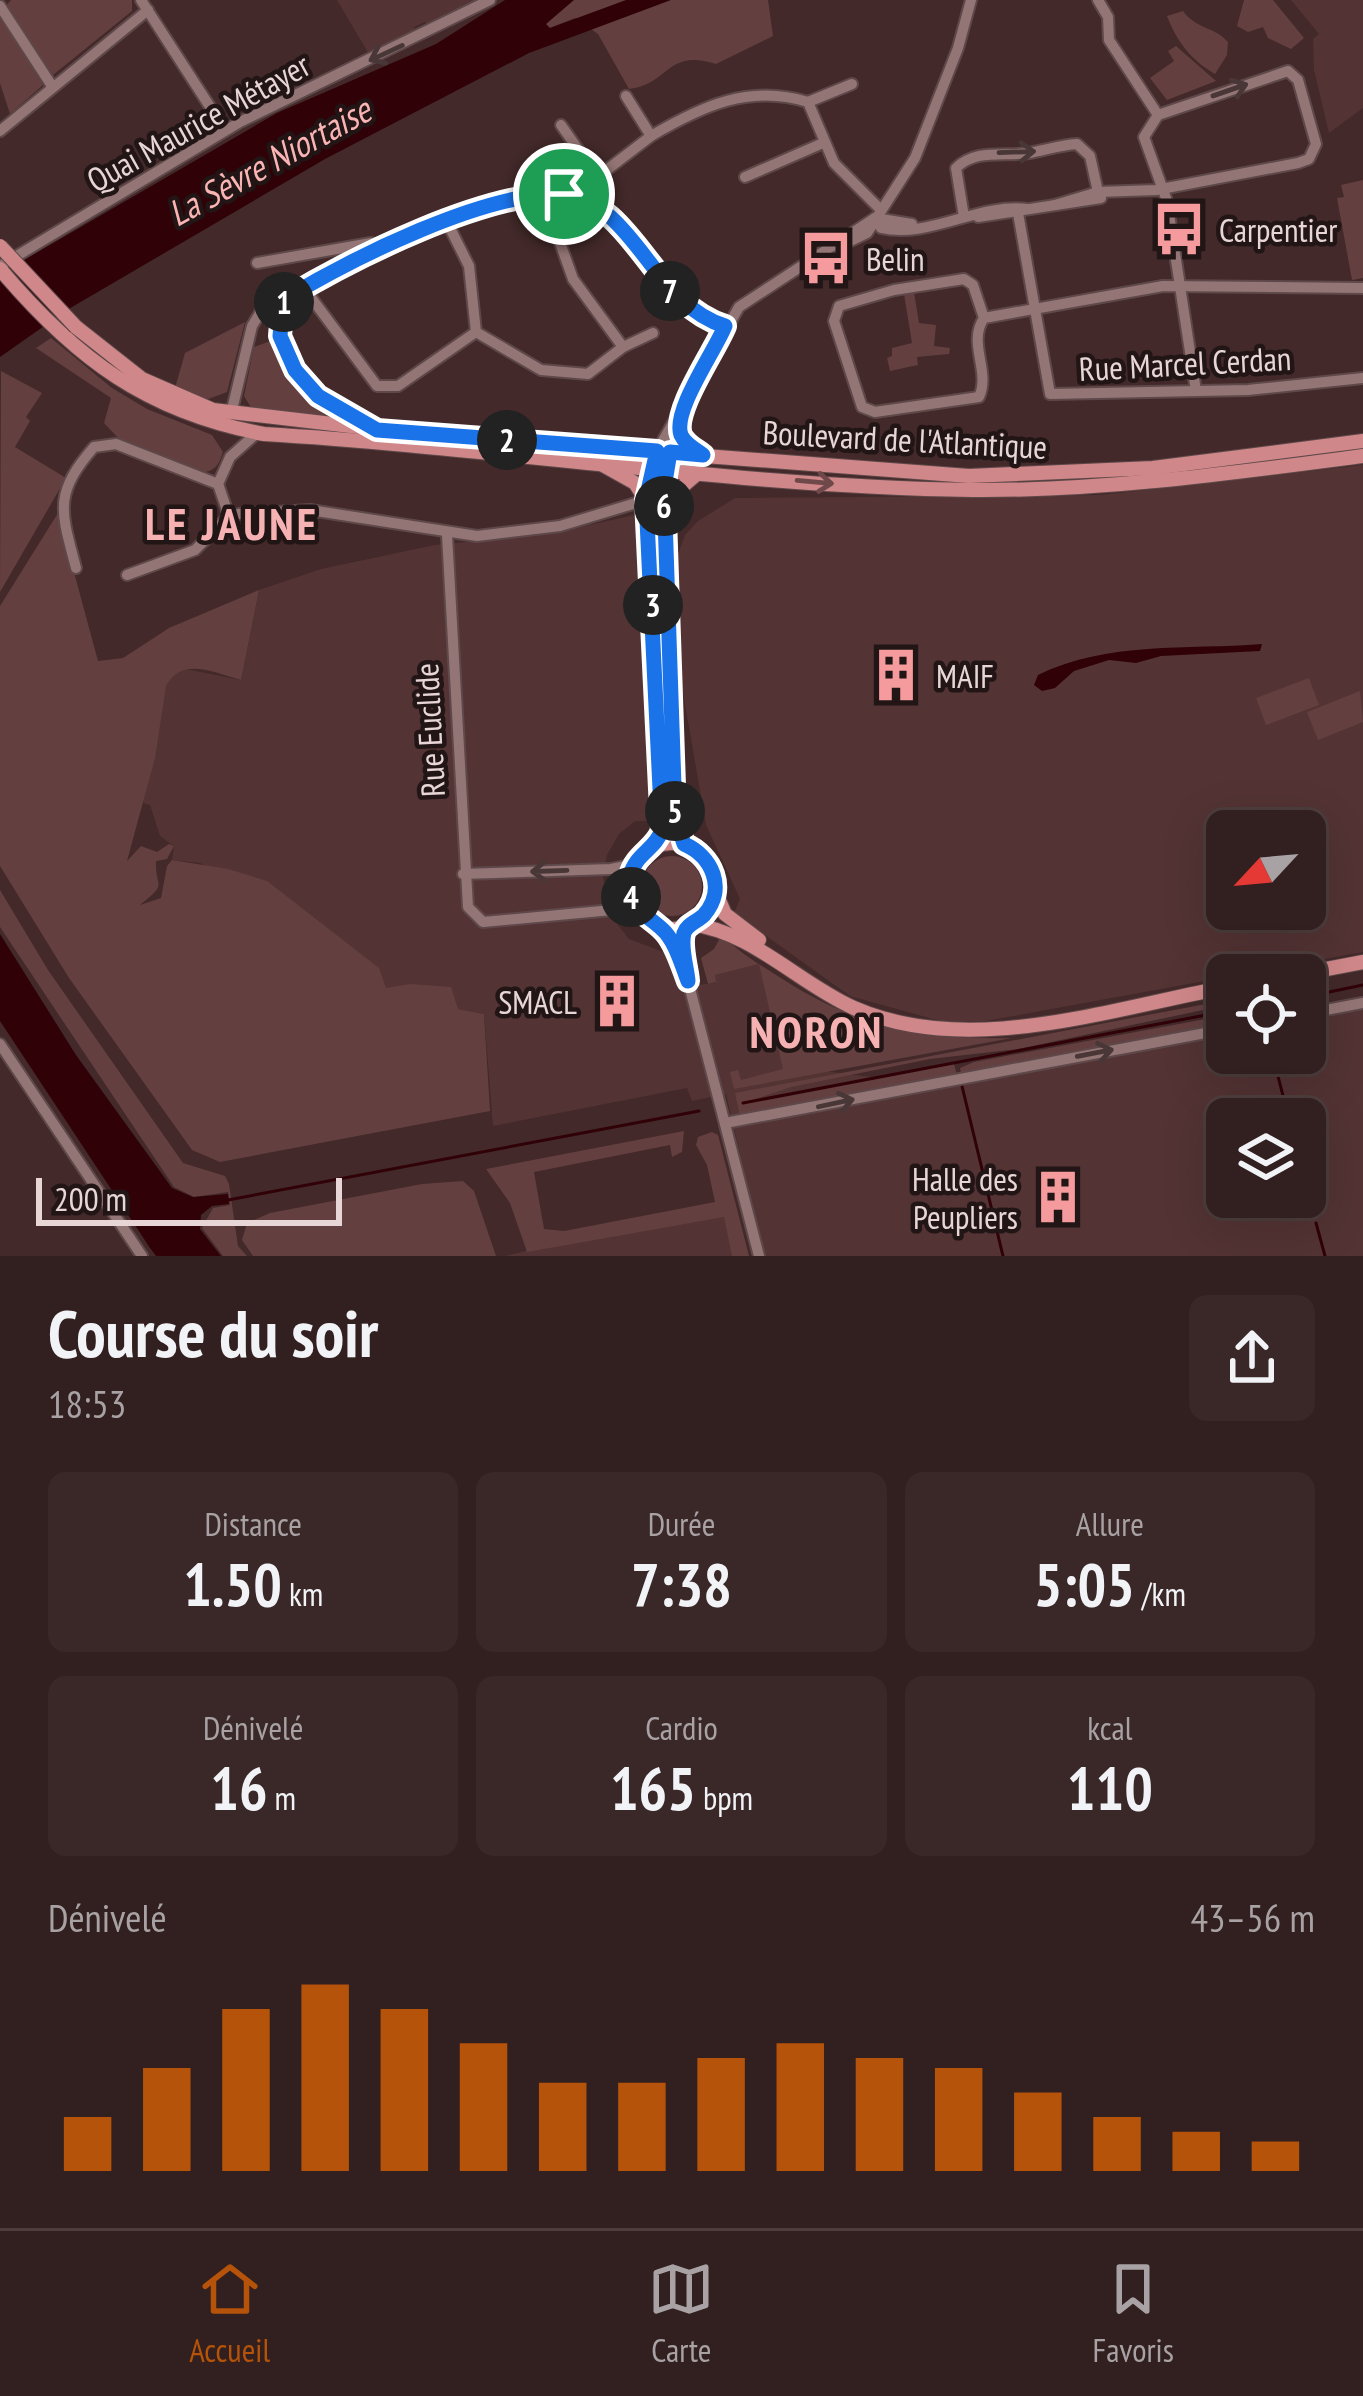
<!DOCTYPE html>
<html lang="fr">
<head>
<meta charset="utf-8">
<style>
	body { margin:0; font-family:"PT Sans Narrow",sans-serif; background:#3a2728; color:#f1f3f6; height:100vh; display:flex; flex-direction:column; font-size:45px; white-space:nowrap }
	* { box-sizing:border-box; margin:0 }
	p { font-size:39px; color:#a8a2a4 }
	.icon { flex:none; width:66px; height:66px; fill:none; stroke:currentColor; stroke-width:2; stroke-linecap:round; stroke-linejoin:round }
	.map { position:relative; height:1256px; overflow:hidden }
	.sheet { display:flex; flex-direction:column; background:#321f1f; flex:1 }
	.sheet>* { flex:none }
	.needle { width:78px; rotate:244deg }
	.controls { position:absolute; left:1206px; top:810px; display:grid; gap:24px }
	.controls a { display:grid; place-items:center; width:120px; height:120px; border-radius:18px; background:#321f1f; box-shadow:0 12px 48px #0002,0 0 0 3px #4d3d3d; font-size:60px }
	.scale { position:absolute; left:36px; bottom:30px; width:306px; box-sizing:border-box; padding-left:12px; border:6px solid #e8d6d6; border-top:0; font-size:33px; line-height:42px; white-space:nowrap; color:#e8d6d6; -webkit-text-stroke:9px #211515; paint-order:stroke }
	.pin { position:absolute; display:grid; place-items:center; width:102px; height:102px; color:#fff; margin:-51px; border:6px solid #fff; border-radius:50%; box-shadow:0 3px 12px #0007 }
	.km { position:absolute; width:60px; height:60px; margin:-30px; border-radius:50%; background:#222; color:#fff; font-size:33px; line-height:60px; text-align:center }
	.round { display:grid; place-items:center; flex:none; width:126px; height:126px; border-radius:18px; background:#3a2728 }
	.overview { display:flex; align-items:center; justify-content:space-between; height:204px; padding:0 48px }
	h1 { font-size:66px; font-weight:700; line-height:90px }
	.stats { display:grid; grid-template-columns:repeat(3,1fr); gap:18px; height:204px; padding:12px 48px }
	.stats div { display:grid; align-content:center; border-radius:18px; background:#3a2728; text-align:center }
	.stats b { font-size:60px; font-weight:700 }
	.stats small { font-size:33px; font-weight:400 }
	.stats p { font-size:33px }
	.chart { height:336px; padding:24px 48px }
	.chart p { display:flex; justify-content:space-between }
	.chart svg { width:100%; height:216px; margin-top:12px; stroke:#b45309; stroke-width:6 }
	.tabs { display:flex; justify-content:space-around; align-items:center; height:168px; border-top:3px solid #4d3d3d; background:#321f1f; font-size:33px; color:#a8a2a4 }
	.tabs a { display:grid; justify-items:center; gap:6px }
	.tabs .active { color:#b45309 }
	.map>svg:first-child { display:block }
	.built { fill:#533334; fill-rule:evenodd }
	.green { fill:#643f40 }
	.water { fill:#300208 }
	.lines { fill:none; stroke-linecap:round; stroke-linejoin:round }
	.stream { stroke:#300208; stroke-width:3 }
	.minor-casing { stroke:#5e4849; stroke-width:14 }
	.major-casing { stroke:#5e4849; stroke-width:16 }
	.minor { stroke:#947575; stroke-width:10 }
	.major { stroke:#cf8789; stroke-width:14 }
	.major-bridge-casing { stroke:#5e4849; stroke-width:16; stroke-linecap:butt }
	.major-bridge { stroke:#cf8789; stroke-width:14 }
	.oneway { stroke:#493737 }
	.oneway2 { stroke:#6f4849 }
	.route-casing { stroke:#fff; stroke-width:24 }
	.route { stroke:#1a73e8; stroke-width:15 }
	.labels { text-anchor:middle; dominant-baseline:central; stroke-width:9; stroke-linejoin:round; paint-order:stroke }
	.street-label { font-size:33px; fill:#e8d6d6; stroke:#211515 }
	.poi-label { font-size:33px; fill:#e8d6d6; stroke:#211515; text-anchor:start }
	.water-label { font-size:36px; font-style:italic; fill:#fbb4b4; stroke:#211515 }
	.district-label { font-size:45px; font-weight:bold; letter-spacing:3px; fill:#f6b2b2; stroke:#211515 }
</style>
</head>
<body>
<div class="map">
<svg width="1363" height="1256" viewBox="0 0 1363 1256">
	<rect width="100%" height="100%" fill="#432929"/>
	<!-- built -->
	<g class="built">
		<path d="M337,0h146l-50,27 -8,-5 -11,5v8l-44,21z"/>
		<path d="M1291,0h72v108l-34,25 -15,-63 -1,-31 6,-5z"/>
		<path d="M1363,465v487l-377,69h-46l-90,-25 -116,-83 6,-14 -34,-74 -24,-138 -4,-133 7,-19 13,-14 37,-23 366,-3zM1227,831h78v78h-78z"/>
		<path d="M639,514l11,307h-15l-16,13 -12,21 -4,21 8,40 18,23 40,15 7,7 6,26 33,-4 -1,-8 45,-11 41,104 143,18 284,-52v19h78v-33l58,-13v249h-599l-38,-162 -34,7 -5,-13 -194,38 -9,-112 -26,-5 -19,-23 -53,2 -8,-20 -17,-12 -161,-93 -28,-3 2,-14 -14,-10 -10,-31 -7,-2 23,-117 6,-10 14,-7 55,11 18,-90 62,-21 114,-24 113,-11zM1227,1119h78v78h-78z"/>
		<path d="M724,1217l17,39h-236l64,-15z"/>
	</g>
	<!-- green -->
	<g class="green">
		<path d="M11,0h121v11l-79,64 -47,-69z"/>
		<path d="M561,0h207l5,36 -57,28c-50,-16 -47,21 -87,25l-31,-55 -23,-16 -33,13z"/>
		<path d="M1244,0h29l31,38 -13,11 -23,-11 -5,-11 -15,5 -11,-6z"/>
		<path d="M1183,11c13,18 32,16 45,31l-1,13 -12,19c-24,-14 -38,-32 -48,-58z"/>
		<path d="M0,13l43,72 -33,29 -10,-31z"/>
		<path d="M1176,46l40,35 -49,19 -17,-22 24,-17 -6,-10z"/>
		<path d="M1363,180v98l-11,2 -15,-82 7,-1 -3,-12z"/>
		<path d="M914,292l5,31 17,2 -2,21 16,2 -1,6 -32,3 1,8 -28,6 -3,-13 5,-2v-8l20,-5 -8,-49z"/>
		<path d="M245,322l-18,70 -24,9 -28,-13 10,-35z"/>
		<path d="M51,338l61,50 35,21 65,26 11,17c-4,13 -8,19 -22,21l-80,-32 -17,-18 7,-25 -75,-50z"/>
		<path d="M276,339l24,47 54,35 -102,-12 -8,-13 10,-49z"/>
		<path d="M1,371l41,22 -16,24 4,4 -15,26 51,31 -66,114z"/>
		<path d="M58,513l40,148 25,-3 46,-30 90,-38 -18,90c-27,-7 -58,-24 -75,6l-11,72 -28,103 14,-15 16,6 12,-8 5,2 -7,13 -11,2c-1,28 13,21 -16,44l21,-7 6,-32 5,-6 56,9 39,12 112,87 7,20 24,-4 41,3 7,22 26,5 6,97 -270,51 -28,-12 -123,-172 -69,-112v-260z"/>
		<path d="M1309,678l10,27 -53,20 -10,-27z"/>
		<path d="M1360,691l3,31 -45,18 -11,-28z"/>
		<circle cx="672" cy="886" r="30"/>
		<path d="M0,890l48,80 135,193 42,13 4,8 9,62 9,10h-24l-21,-28 11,-20 17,-3 -2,-13 -34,5 -20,-10 -174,-260z"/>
		<path d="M722,934c13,16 34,28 51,39 82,54 143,67 239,65l-278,51 -4,-17 8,-2 3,10 42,-11 -24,-105 -44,11 1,7 -8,2 -7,-26 13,-9z"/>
		<path d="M1227,1000v5l-209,44 -88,10 -139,28 -48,16 211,-39 3,11 -217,41 -5,-23z"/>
		<path d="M1227,1015v9l-266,50 -1,-6 14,-6z"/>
		<path d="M684,1131l-2,21 -10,5 -2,-12 -136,27 10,57 20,2 151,-29 -8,-37 -11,-20 2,-8 14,-5 6,3 31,121h-17l-8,-39 -197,35 -17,-49 -24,-34z"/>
		<path d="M463,1181l11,10 22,65h-243l-11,-16 5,-17 23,-10 152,-29z"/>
	</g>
	<!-- water -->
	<g class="water">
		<path d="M505,0h69l-28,24 4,4 76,-28h45l-142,53 -204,106 -258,151 -67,47v-83l277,-161 159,-69z"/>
		<path d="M1262,644l-2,7 -99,5 -25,7 -27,-3 -35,11 -19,17 -13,3 -8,-6 4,-10c69,-34 149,-25 224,-31z"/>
		<path d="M0,934l76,121 96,133 21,9 35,-3 1,10 -17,2 -11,9 -1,14 21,27h-65l-6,-8 -150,-227z"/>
	</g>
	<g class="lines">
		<!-- stream -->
		<g class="stream">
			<path d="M1305,997l58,-12"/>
			<path d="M1272,1053l17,66"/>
			<path d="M961,1082l42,174"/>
			<path d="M743,1103l484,-92"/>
			<path d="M228,1200l471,-89"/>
			<path d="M1316,1223l9,33"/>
		</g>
		<defs>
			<g id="minor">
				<path d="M141,0l84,130"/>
				<path d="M1098,0l10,17 1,23 49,75 -14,22 23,64 29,190"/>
				<path d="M0,6l52,80"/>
				<path d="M808,102l44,-18"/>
				<path d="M561,125l35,50"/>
				<path d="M0,131l148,-121"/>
				<path d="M651,136c51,-30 98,-52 157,-34l26,61 46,46"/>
				<path d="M745,177l78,-34"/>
				<path d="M574,195l77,-59 -25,-40"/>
				<path d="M1055,205l43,-13 58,-2 142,-27 11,-4 7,-15 -18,-64 -10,-9 -130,44"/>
				<path d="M1018,213l32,181 198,-4 115,-12"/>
				<path d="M964,217l-8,-49c21,-20 48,-11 73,-15 16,-3 32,-8 48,-9l13,12 8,36"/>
				<path d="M978,217l123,-19"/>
				<path d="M875,218l6,10c48,11 97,-25 146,-19"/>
				<path d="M875,218l37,6"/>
				<path d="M447,222l22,44 7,66 65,38 47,4 35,-27 -50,-68 -30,-84"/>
				<path d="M838,247l29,-14 48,-75 43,-110 13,-48"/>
				<path d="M257,263l114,-20 9,3"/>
				<path d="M0,266l240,-144 250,-122"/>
				<path d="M304,288l73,98h21l78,-54"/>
				<path d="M283,300c1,11 -4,18 -4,29 2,50 53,75 90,97"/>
				<path d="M984,318l-11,-33 -9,-6 -70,11 -55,16 -5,15 28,86 13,5 104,-15c12,-26 -12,-54 5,-79l179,-32 200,2"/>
				<path d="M623,347l30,-14"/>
				<path d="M231,414l21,-88 8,-13 120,-67 154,-50 30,-2 43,21 74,87 20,16 25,8"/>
				<path d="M679,427l6,14 18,14"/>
				<path d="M657,451l82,-144 136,-89"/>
				<path d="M669,452l14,-42"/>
				<path d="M218,484l12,-27 27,-24"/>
				<path d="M218,484l11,32"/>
				<path d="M447,535l21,372 15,15 129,-12 26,2"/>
				<path d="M76,568c-15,-57 -23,-74 18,-121l22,-3 102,40"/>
				<path d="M127,575l68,-25 34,-34 10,-2 71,-4 167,26 83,-10 86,-26"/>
				<path d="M463,874l148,-5 24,-5"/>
				<path d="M685,927l3,54 71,275"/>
				<path d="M662,928l20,39"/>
				<path d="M1305,1014l58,-11"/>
				<path d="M0,1044l142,212"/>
				<path d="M725,1123l502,-94"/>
			</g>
			<g id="major">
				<path d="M0,269c76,90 147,143 264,165 236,14 472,53 709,56 131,1 260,-17 390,-34"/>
				<path d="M76,327l66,52 71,31 214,25 542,41 184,-8 210,-27"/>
				<path d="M668,461l-5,52 12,303 9,28"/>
				<path d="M655,462l-9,38 17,301 -1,33 -6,11"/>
				<path d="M601,464l34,19 11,17"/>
				<path d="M669,523l8,-32 21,-18"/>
				<circle cx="672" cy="886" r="43"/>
				<path d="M715,891l10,23 34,26"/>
				<path d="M691,924c62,8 107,59 163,84 114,50 256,1 373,-21"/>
				<path d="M1295,975l68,-13"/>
			</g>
		</defs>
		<!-- minor casing -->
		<use href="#minor" class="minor-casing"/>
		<!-- major casing -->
		<use href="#major" class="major-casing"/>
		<!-- minor -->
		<use href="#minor" class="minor"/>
		<!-- major -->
		<use href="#major" class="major"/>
		<defs>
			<path id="major-bridge" d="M0,246l76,81"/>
		</defs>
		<!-- major-bridge casing -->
		<use href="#major-bridge" class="major-bridge-casing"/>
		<!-- major-bridge -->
		<use href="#major-bridge" class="major-bridge"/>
	</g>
	<!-- one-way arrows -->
	<defs><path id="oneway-shaft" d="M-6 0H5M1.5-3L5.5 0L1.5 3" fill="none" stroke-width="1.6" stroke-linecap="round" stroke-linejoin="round" transform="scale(3)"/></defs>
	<g class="oneway">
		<use href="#oneway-shaft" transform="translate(386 53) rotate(155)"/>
		<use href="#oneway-shaft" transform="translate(1230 90) rotate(-19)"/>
		<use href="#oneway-shaft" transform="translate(1017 152) rotate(-2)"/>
		<use href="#oneway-shaft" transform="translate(549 871) rotate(178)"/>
		<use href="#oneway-shaft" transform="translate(1095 1053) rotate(-11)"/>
		<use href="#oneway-shaft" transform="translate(836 1103) rotate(-12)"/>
	</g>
	<use class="oneway2" href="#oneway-shaft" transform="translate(815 482) rotate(5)"/>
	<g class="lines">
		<defs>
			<path id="route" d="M564,194c72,11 89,110 161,132 -10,25 -53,85 -44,109 4,9 14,14 22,20l-33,-3 -6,36 11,328 9,28c28,12 43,45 20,71 -7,7 -17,9 -20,18 -4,14 3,34 4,48 -6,-15 -13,-41 -26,-52 -17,-16 -39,-23 -32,-53 5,-22 26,-27 32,-46l-16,-330 11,-49 -280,-21 -59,-34 -23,-26 -15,-34 3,-36c68,-41 202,-109 281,-106z"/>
		</defs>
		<!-- route casing -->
		<use href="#route" class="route-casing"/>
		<!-- route -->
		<use href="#route" class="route"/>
	</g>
	<!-- icons -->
	<defs>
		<symbol id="bus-bare" viewBox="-9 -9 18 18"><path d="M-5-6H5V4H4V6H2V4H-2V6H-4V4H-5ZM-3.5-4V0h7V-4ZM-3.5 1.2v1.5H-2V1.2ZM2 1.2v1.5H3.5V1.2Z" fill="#f59b9d" stroke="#211515" stroke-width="2.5" paint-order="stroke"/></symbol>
		<symbol id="building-bare" viewBox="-9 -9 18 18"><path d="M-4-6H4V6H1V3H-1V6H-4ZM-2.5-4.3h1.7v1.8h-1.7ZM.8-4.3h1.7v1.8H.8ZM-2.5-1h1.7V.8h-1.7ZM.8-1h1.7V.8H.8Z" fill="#f59b9d" stroke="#211515" stroke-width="2.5" paint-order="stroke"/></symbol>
	</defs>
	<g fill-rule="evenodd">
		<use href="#bus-bare" x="1141" y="191" width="76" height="76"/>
		<use href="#bus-bare" x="788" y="220" width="76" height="76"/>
		<use href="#building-bare" x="858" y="637" width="76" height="76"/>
		<use href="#building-bare" x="579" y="963" width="76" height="76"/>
		<use href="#building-bare" x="1020" y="1159" width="76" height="76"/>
	</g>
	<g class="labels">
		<!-- street labels -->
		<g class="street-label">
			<text transform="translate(198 122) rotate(-29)">Quai Maurice Métayer</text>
			<text transform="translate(1185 363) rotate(-3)">Rue Marcel Cerdan</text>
			<text transform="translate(905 439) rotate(3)">Boulevard de l'Atlantique</text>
			<text transform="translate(429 730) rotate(-93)">Rue Euclide</text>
		</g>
		<!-- poi labels -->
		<g class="poi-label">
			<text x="1219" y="229">Carpentier</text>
			<text x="866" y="258">Belin</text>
			<text x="936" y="675">MAIF</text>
			<text x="577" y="1001" text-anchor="end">SMACL</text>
			<text x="1018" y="1178" text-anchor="end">Halle des<tspan x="1018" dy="38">Peupliers</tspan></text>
		</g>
		<!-- water labels -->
		<g class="water-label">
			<text transform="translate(269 161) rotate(-29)">La Sèvre Niortaise</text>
		</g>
		<!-- district labels -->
		<g class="district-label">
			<text x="232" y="523">LE JAUNE</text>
			<text x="817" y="1031">NORON</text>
		</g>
	</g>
</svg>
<div class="controls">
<a><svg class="needle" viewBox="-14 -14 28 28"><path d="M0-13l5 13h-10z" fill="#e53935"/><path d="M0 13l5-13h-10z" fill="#a8a2a4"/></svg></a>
<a><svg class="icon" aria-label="locate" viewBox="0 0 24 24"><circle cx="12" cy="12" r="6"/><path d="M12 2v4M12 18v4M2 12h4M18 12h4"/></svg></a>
<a><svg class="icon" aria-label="layers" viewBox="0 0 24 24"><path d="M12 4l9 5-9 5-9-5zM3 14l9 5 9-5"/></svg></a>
</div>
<div class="scale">200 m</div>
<div class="pin" style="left:564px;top:194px;background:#1e9e55"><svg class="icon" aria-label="arrive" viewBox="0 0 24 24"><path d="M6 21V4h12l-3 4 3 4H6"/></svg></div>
<b class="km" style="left:284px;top:302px">1</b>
<b class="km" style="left:507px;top:440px">2</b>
<b class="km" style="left:653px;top:605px">3</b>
<b class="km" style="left:631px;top:897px">4</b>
<b class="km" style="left:675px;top:811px">5</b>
<b class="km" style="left:664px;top:506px">6</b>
<b class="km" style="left:670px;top:291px">7</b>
</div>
<section class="sheet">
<div class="overview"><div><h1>Course du soir</h1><p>18:53</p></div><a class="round"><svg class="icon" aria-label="share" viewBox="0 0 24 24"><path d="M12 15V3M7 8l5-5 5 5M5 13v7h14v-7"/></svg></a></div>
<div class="stats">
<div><p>Distance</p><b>1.50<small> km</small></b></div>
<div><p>Durée</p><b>7:38</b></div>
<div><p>Allure</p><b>5:05<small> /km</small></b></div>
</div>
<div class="stats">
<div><p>Dénivelé</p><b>16<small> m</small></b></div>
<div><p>Cardio</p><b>165<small> bpm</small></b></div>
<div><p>kcal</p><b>110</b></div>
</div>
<div class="chart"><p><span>Dénivelé</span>43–56 m</p>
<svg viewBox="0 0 160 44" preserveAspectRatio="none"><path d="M5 44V33M15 44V23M25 44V11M35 44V6M45 44V11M55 44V18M65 44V26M75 44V26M85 44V21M95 44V18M105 44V21M115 44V23M125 44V28M135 44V33M145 44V36M155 44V38"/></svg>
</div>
</section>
<nav class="tabs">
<a class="active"><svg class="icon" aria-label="home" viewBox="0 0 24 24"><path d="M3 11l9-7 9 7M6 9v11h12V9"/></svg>Accueil</a>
<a><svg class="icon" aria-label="map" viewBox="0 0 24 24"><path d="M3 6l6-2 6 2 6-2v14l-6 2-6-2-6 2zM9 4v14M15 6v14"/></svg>Carte</a>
<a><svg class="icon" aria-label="saved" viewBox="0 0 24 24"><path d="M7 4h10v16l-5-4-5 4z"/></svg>Favoris</a>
</nav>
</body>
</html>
